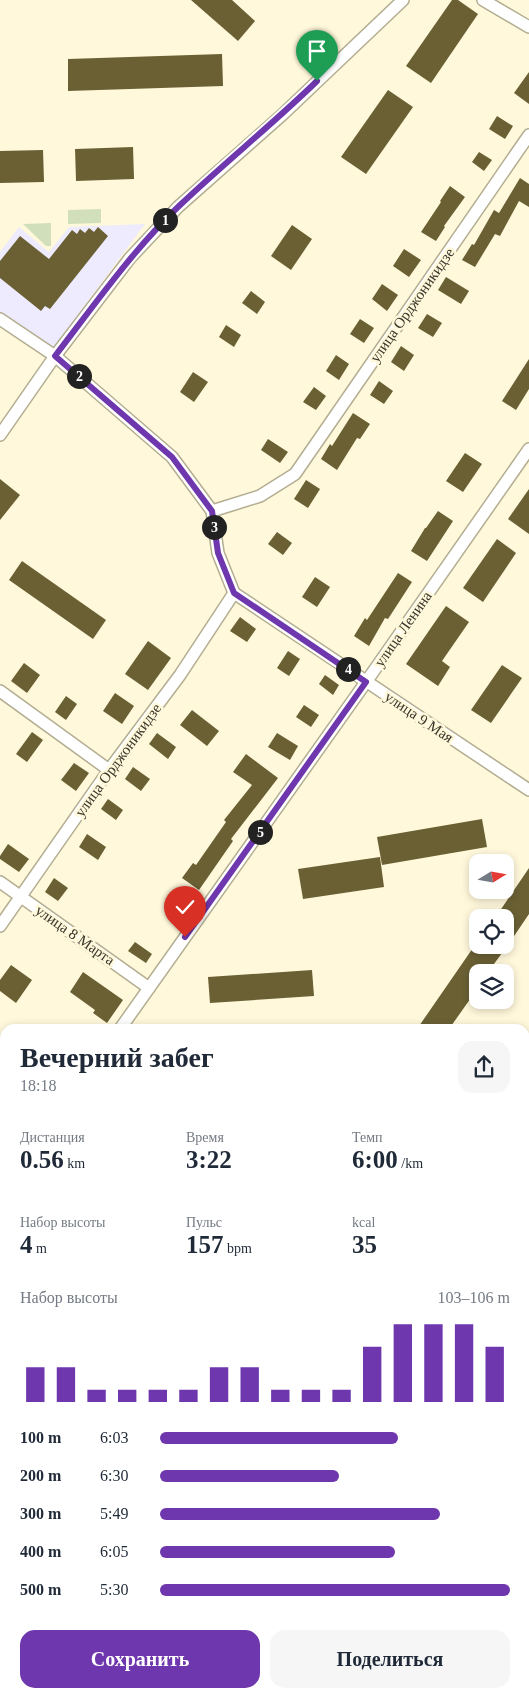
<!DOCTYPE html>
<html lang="ru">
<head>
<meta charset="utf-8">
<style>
	body { margin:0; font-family:"Times New Roman",serif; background:#f6f6f7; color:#1f2937; height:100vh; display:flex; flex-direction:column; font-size:19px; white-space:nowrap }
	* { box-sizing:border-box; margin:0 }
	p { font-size:16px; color:#747a83 }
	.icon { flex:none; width:28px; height:28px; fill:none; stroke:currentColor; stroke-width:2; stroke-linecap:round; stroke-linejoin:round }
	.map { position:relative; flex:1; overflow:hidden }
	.drawer { position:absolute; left:0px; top:1024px; width:530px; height:674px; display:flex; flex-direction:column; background:#fff; border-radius:15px 15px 0 0; box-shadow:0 2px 8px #0003 }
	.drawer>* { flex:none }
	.needle { width:32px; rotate:79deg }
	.buttons { position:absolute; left:469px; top:854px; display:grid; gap:10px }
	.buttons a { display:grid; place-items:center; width:45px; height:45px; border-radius:10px; background:#fff; box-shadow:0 2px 8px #0003; font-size:25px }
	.pin { position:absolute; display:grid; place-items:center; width:42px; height:42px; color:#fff; margin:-51px -21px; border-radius:50% 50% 50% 0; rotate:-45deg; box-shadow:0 0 5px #0007 }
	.pin .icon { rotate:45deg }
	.km { position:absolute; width:25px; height:25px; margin:-12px; border-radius:50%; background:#222; color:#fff; font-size:14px; line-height:25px; text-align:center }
	.round { display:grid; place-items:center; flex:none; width:52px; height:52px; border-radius:15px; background:#f6f6f7 }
	.summary { display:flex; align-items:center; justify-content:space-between; height:85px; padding:0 20px }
	h1 { font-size:28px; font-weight:700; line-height:38px }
	.figures { display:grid; grid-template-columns:repeat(3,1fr); gap:8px; height:85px; padding:5px 20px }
	.figures div { display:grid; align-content:center }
	.figures b { font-size:25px; font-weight:700 }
	.figures small { font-size:14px; font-weight:400 }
	.figures p { font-size:14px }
	.chart { height:140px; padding:10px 20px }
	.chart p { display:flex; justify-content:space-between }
	.chart svg { width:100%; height:90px; margin-top:5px; stroke:#6e37ad; stroke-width:6 }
	.primary-button { display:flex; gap:10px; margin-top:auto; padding:10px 20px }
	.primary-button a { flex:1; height:58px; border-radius:15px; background:#6e37ad; color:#fff; font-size:20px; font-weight:700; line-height:58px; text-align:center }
	.primary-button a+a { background:#f6f6f7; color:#1f2937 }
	ul { padding:0 20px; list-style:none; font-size:16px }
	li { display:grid; grid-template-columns:80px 60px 1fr; align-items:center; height:38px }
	li i { height:12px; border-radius:6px; background:#6e37ad }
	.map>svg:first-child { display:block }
	.commercial { fill:#edebfd }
	.green { fill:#d1dfba }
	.building { fill:#6a6034 }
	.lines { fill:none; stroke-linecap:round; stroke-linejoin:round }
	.street-casing { stroke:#b3ad91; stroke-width:14 }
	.secondary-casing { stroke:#b3ad91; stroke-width:19 }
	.street { stroke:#fff; stroke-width:11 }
	.secondary { stroke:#fff; stroke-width:16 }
	.route-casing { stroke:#fff; stroke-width:10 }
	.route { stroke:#6e37ad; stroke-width:6 }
	.labels { text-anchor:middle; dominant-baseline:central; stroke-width:5; stroke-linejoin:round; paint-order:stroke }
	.street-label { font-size:15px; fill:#38352a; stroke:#fff8db }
</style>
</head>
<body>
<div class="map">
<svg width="529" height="1697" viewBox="0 0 529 1697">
	<rect width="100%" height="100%" fill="#fff8db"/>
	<!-- commercial -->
	<path class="commercial" d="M145,224l-91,123 -54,-35v-60l19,-25 30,25 20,-25z"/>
	<!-- green -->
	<g class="green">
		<path d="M101,209v14l-33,1v-14z"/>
		<path d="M51,223v23h-5l-23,-22z"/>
	</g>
	<!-- building -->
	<g class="building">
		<path d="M191,0h41l23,21 -17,20z"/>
		<path d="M452,0h6l20,14 -47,69 -25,-17z"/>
		<path d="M222,54l1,32 -155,5v-32z"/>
		<path d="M529,72v32l-15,-11z"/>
		<path d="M388,90l25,17 -47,67 -25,-17z"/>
		<path d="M497,116l16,10 -8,13 -16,-10z"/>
		<path d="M133,147l1,32 -58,2 -1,-32z"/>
		<path d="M43,150l1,32 -44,1v-32z"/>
		<path d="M479,152l13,8 -8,11 -12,-9z"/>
		<path d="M520,178l9,6v23l-10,-6 -19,35 -5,-2 -20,33 -13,-7 10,-16 2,1 20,-35 5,3z"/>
		<path d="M450,186l15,11 -21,29 1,1 -9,14 -15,-9 20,-30 -1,-1z"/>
		<path d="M292,225l20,14 -21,31 -20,-14z"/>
		<path d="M98,227l10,9 -58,73 -5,-3 -4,5 -41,-33v-17l20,-25 29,23 23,-29 5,4 3,-5 5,4 4,-5 5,4z"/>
		<path d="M404,249l17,11 -12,17 -16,-11z"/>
		<path d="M446,277l23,14 -8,13 -23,-14z"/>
		<path d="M382,284l16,11 -11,16 -15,-12z"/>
		<path d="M251,291l14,11 -8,12 -15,-11z"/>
		<path d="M427,314l15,9 -9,14 -15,-9z"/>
		<path d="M360,319l14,9 -10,15 -14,-9z"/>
		<path d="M226,325l15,10 -7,12 -15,-10z"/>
		<path d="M401,346l13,9 -10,16 -13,-9z"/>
		<path d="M336,355l13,9 -10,16 -13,-9z"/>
		<path d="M529,359v30l-13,21 -14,-9z"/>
		<path d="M193,372l15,10 -14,20 -14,-10z"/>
		<path d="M379,381l14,10 -9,13 -14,-9z"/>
		<path d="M314,387l12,9 -10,14 -13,-8z"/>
		<path d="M353,413l17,11 -10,15 -3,-1 -20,32 -16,-11 9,-15 2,2z"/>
		<path d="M268,439l20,13 -8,11 -19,-13z"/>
		<path d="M465,453l17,11 -19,28 -17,-11z"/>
		<path d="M0,479l20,16 -20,25z"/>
		<path d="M306,480l14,9 -12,19 -14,-9z"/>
		<path d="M529,489v45l-21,-15z"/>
		<path d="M438,511l15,10 -26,40 -16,-10 14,-23h1z"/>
		<path d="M277,532l15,11 -9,12 -15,-11z"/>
		<path d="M497,539l19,14 -33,49 -20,-14z"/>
		<path d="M22,561l84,59 -13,19 -84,-59z"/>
		<path d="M398,573l14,9 -24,37 -3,-1 -16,28 -15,-10 11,-18 2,2z"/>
		<path d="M315,577l15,10 -13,20 -15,-10z"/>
		<path d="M446,606l23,16 -27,39 8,6 -12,19 -32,-22z"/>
		<path d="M240,617l16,12 -9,13 -17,-11z"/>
		<path d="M148,641l23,17 -23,32 -23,-16z"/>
		<path d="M288,651l12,8 -11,17 -12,-8z"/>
		<path d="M24,663l16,12 -13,18 -16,-12z"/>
		<path d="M502,665l20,13 -31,45 -20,-13z"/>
		<path d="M325,675l14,10 -6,10 -14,-11z"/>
		<path d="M115,693l19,13 -12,18 -19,-13z"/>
		<path d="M66,696l11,8 -11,16 -11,-8z"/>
		<path d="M304,705l15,10 -8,12 -15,-10z"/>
		<path d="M192,710l27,21 -12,15 -27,-21z"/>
		<path d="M32,732l11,8 -16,22 -11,-8z"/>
		<path d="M157,733l19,14 -8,12 -19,-15z"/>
		<path d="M277,733l21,13 -8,14 -22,-13z"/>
		<path d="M246,754l32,24 -47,61 2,2 -34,49 -17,-12 11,-15 3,2 30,-43 -2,-2 28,-35 -19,-13z"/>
		<path d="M74,763l15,10 -13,18 -15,-11z"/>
		<path d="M133,767l17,12 -9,12 -16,-12z"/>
		<path d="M108,799l15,11 -7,10 -15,-11z"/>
		<path d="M482,819l5,28 -105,18 -5,-28z"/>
		<path d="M87,834l19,13 -8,13 -19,-13z"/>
		<path d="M8,844l21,15 -10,13 -19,-13v-3z"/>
		<path d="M380,857l4,30 -81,12 -5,-30z"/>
		<path d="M529,868v46l-21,31 -20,27h-10v16l-29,41h-32l58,-84h30v-27h-10z"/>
		<path d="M54,878l14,10 -10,13 -13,-9z"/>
		<path d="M135,942l17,12 -6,9 -18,-12z"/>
		<path d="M11,965l21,15 -16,23 -16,-12v-11z"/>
		<path d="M312,970l2,26 -104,7 -2,-26z"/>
		<path d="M83,972l40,28 -16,23 -14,-10 2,-3 -25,-18z"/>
	</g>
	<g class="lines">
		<defs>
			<g id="street">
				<path d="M483,0l46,27"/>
				<path d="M0,319l55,37 117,101 40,54 6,42 16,40"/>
				<path d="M0,435l55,-79 75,-98 48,-51 104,-92 121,-115"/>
				<path d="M212,511l48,-15 35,-22 234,-339"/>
				<path d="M234,593l295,197"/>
				<path d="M0,691l109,79"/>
				<path d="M0,882l149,106"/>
				<path d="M0,926l109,-156 71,-95 54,-82"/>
				<path d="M120,1029l246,-347 163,-233"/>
				<path d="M525,1105l4,3"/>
				<path d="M0,1196l5,-7"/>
				<path d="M0,1278l5,4"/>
				<path d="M525,1352l4,-7"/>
				<path d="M525,1659l4,3"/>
			</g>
			<g id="secondary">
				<path d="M525,1063l4,-5"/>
				<path d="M62,1697l3,-5"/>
			</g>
		</defs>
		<!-- street casing -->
		<use href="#street" class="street-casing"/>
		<!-- secondary casing -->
		<use href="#secondary" class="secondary-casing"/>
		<!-- street -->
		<use href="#street" class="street"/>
		<!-- secondary -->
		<use href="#secondary" class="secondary"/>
	</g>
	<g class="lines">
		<defs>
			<path id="route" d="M185,937l181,-255 -132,-89 -16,-40 -6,-42 -40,-54 -117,-101c40,-52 77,-105 124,-150 45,-43 94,-82 138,-125"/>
		</defs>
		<!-- route casing -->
		<use href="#route" class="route-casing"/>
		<!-- route -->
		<use href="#route" class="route"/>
	</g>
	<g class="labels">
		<!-- street labels -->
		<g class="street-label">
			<text transform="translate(412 305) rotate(-55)">улица Орджоникидзе</text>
			<text transform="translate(403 629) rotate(-55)">улица Ленина</text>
			<text transform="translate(419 717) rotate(34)">улица 9 Мая</text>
			<text transform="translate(118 760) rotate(-54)">улица Орджоникидзе</text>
			<text transform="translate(75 935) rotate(35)">улица 8 Марта</text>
		</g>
	</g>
</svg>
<div class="buttons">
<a><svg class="needle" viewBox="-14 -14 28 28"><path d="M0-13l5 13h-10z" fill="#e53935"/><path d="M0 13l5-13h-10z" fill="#747a83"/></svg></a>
<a><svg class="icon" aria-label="locate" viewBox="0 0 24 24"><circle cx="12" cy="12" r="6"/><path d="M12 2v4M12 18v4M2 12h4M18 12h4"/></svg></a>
<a><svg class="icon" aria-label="layers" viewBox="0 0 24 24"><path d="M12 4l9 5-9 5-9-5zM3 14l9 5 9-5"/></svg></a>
</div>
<div class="pin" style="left:317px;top:81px;background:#1e9e55"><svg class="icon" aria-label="arrive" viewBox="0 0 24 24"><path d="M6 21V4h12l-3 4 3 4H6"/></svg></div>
<div class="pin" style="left:185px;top:937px;background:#d93025"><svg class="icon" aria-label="check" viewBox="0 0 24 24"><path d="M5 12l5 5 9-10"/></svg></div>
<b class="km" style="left:165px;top:220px">1</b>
<b class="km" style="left:79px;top:376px">2</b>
<b class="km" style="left:214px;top:527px">3</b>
<b class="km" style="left:348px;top:669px">4</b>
<b class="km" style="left:260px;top:832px">5</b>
<section class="drawer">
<div class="summary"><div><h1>Вечерний забег</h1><p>18:18</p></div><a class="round"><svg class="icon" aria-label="share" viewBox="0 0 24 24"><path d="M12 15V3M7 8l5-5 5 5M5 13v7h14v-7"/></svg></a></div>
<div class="figures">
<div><p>Дистанция</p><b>0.56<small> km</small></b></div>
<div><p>Время</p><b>3:22</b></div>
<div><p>Темп</p><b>6:00<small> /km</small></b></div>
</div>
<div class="figures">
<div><p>Набор высоты</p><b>4<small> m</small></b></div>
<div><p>Пульс</p><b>157<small> bpm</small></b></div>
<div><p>kcal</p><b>35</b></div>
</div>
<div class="chart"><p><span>Набор высоты</span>103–106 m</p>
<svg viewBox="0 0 160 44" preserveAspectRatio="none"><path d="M5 44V27M15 44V27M25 44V38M35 44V38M45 44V38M55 44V38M65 44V27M75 44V27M85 44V38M95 44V38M105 44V38M115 44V17M125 44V6M135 44V6M145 44V6M155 44V17"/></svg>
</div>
<ul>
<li><b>100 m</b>6:03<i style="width:68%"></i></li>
<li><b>200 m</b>6:30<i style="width:51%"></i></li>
<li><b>300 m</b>5:49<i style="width:80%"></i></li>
<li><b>400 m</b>6:05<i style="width:67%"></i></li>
<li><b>500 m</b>5:30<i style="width:100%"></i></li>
</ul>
<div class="primary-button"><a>Сохранить</a><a>Поделиться</a></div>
</section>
</div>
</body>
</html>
